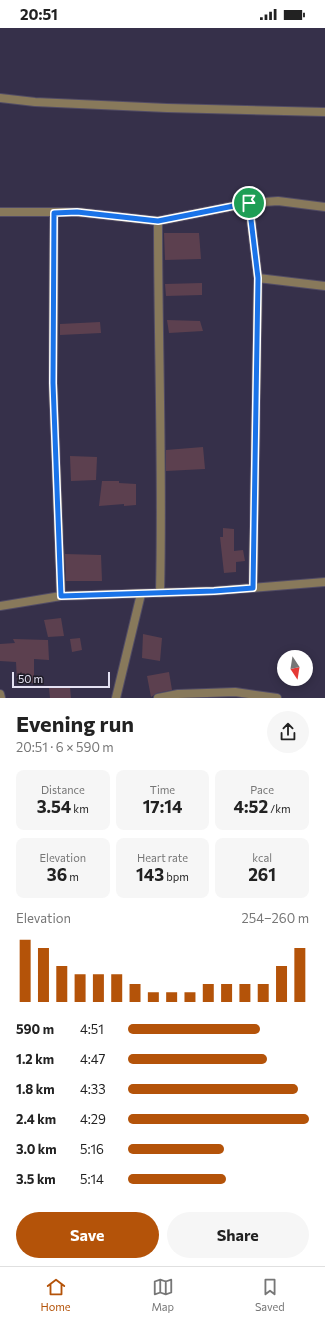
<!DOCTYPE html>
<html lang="en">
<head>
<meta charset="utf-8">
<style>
	body { margin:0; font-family:Commissioner,sans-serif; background:#f6f6f6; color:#222; height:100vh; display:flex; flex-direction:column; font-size:15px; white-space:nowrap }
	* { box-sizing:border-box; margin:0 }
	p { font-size:13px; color:#767676 }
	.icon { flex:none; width:22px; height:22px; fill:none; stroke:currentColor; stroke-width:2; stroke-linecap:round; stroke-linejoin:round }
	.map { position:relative; height:670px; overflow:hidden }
	.details { display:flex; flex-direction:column; background:#fff; flex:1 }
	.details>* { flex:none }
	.needle { width:26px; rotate:168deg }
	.fabs { position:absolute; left:277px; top:622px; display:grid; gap:8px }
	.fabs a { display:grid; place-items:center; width:36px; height:36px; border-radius:50%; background:#fff; box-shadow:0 2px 10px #0003; font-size:20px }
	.scale { position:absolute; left:12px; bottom:10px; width:98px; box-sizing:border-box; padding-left:4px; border:2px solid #e4e1f2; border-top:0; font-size:11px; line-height:14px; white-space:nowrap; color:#e4e1f2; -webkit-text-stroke:3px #1d1b26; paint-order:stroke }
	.pin { position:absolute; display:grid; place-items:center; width:34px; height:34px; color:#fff; margin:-17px; border:2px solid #fff; border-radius:50%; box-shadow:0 1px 4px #0007 }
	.round { display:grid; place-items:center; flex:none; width:42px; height:42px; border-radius:21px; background:#f6f6f6 }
	.overview { display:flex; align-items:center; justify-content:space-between; height:68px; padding:0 16px }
	h1 { font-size:22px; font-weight:700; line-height:30px }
	.figures { display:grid; grid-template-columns:repeat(3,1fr); gap:6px; height:68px; padding:4px 16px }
	.figures div { display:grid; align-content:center; border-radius:8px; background:#f6f6f6; text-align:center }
	.figures b { font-size:17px; font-weight:700 }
	.figures small { font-size:11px; font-weight:400 }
	.figures p { font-size:11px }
	.chart { height:112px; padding:8px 16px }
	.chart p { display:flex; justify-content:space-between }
	.chart svg { width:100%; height:72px; margin-top:4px; stroke:#b45309; stroke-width:6 }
	.primary-button { display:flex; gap:8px; margin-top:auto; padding:8px 16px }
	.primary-button a { flex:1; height:46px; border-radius:24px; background:#b45309; color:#fff; font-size:16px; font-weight:700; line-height:46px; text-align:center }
	.primary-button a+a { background:#f6f6f6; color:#222 }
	ul { padding:0 16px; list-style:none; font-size:13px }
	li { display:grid; grid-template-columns:64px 48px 1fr; align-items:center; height:30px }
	li i { height:10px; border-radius:5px; background:#b45309 }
	.status { display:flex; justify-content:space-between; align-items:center; height:28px; padding:0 20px; background:#fff; direction:ltr }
	.status svg { height:11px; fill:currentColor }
	.dock { display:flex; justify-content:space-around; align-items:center; height:56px; border-top:1px solid #e0e0e0; background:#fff; font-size:11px; color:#767676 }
	.dock a { display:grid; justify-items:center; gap:2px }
	.dock .current { color:#b45309 }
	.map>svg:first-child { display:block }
	.building { fill:#5c404f }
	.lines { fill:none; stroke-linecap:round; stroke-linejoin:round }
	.street-casing { stroke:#524c65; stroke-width:10 }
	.street { stroke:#88795b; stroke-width:8 }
	.route-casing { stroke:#fff; stroke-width:8 }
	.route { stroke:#1a73e8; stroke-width:5 }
</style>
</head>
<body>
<div class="status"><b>20:51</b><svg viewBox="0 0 49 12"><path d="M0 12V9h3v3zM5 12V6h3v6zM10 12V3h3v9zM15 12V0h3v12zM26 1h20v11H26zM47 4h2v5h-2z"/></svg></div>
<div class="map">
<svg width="325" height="670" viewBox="0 0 325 670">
	<rect width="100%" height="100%" fill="#36304a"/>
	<!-- building -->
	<g class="building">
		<path d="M164,205h35l2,26 -36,1z"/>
		<path d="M202,255v12l-36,1 -1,-12z"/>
		<path d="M167,292l33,1 3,10 -34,2z"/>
		<path d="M100,294l1,11 -41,2v-11z"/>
		<path d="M203,419l2,22 -39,2v-21z"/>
		<path d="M70,428l27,1 -1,23 -25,1z"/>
		<path d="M102,453h17v2l17,1v21l-12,1v-2l-25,2z"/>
		<path d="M223,500l11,1v22l9,-1 2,11 -9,1v10l-12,1 -4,-36h3z"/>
		<path d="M65,526l36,1 1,26h-36z"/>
		<path d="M61,590l3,18 -16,1 -4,-17z"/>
		<path d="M143,606l19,4 -2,23 -18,-3z"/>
		<path d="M80,610l2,12 -10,2 -2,-13z"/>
		<path d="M13,611l35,1 1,20 -15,-1v24l-17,-1 -1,-20 -16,-1v-17l15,-1z"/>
		<path d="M169,644l3,18 -15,3 -6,4 -4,-21z"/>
		<path d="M70,659l1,11h-21l-1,-10z"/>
	</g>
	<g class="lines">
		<defs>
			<g id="street">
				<path d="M0,70l35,4 132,6 158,4"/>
				<path d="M249,175l9,75"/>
				<path d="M0,184h77l81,9 91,-18 29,-2 47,6"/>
				<path d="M54,185l-1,170 8,213"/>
				<path d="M158,193c0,124 5,248 2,372"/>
				<path d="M253,560l5,-310 67,8"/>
				<path d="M0,578l61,-10 153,-5 111,-9"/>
				<path d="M0,666l1,4"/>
				<path d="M116,670l25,-104"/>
				<path d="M158,670l20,-4 57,-2 42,6"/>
			</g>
		</defs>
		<!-- street casing -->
		<use href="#street" class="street-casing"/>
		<!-- street -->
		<use href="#street" class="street"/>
	</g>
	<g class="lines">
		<defs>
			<path id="route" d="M249,175l9,75 -5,310 -39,3 -153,5 -8,-213 1,-170 23,-1 81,9z"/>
		</defs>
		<!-- route casing -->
		<use href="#route" class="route-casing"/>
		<!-- route -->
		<use href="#route" class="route"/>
	</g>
</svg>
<div class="fabs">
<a><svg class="needle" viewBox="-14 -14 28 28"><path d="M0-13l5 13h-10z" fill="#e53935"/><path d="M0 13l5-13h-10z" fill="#767676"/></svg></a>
</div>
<div class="scale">50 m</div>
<div class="pin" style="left:249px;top:175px;background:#1e9e55"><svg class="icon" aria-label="arrive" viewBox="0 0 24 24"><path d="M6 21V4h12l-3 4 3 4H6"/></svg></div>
</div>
<section class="details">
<div class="overview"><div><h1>Evening run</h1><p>20:51 · 6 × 590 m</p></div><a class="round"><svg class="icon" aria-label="share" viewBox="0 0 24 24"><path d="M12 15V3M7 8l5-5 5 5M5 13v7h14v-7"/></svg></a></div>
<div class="figures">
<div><p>Distance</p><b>3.54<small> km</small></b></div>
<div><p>Time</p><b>17:14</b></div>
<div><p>Pace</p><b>4:52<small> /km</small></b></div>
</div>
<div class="figures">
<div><p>Elevation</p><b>36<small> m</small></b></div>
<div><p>Heart rate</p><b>143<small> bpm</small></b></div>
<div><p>kcal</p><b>261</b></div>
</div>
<div class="chart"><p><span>Elevation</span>254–260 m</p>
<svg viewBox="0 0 160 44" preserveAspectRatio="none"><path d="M5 44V6M15 44V11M25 44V22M35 44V27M45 44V27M55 44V27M65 44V33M75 44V38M85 44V38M95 44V38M105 44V33M115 44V33M125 44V33M135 44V33M145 44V22M155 44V11"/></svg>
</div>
<ul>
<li><b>590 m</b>4:51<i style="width:73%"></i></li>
<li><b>1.2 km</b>4:47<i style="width:77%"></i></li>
<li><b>1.8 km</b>4:33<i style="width:94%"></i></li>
<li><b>2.4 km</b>4:29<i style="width:100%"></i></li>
<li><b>3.0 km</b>5:16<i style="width:53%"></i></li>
<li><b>3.5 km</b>5:14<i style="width:54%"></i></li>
</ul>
<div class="primary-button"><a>Save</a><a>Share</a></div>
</section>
<nav class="dock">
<a class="current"><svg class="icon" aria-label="home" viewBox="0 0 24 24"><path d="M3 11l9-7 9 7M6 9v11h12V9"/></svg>Home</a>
<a><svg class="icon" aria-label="map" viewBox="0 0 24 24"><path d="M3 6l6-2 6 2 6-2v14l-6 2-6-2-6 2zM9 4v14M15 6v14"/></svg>Map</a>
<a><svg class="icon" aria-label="saved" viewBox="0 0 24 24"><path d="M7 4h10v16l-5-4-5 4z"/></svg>Saved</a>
</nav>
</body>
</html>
